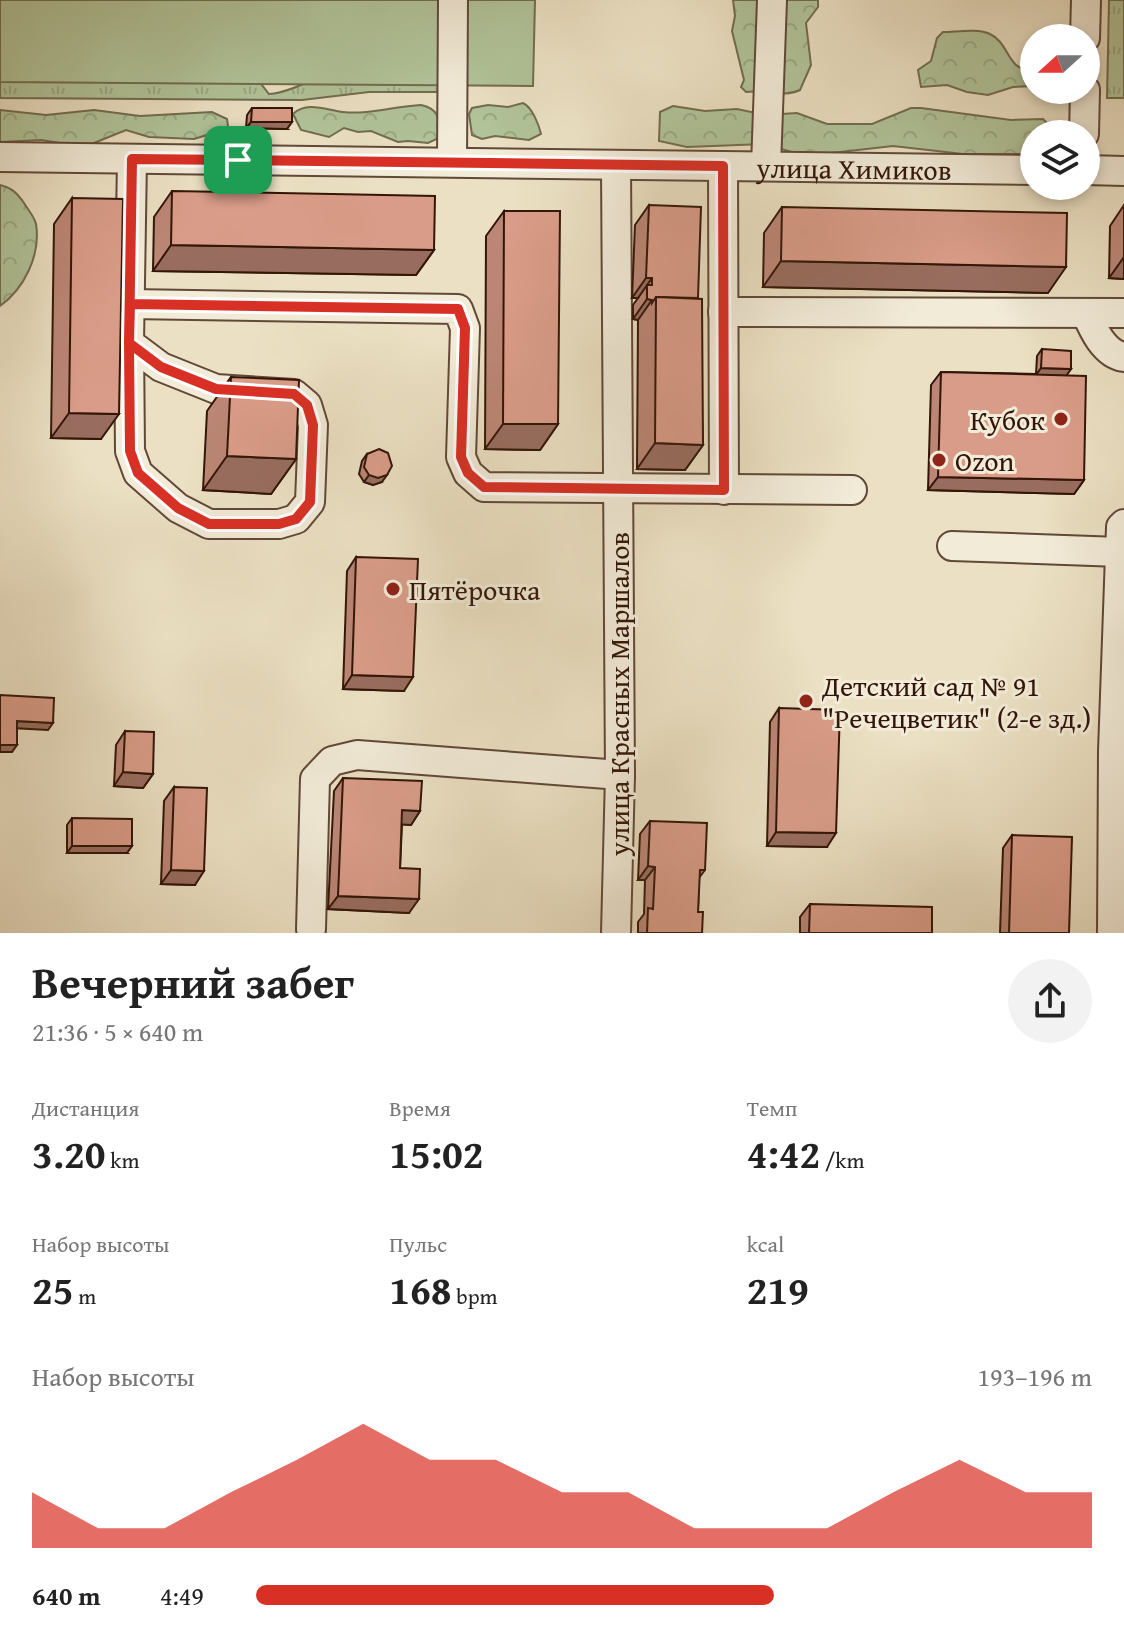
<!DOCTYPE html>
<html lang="ru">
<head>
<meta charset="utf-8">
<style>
	body { margin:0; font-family:"Gentium Book Plus",serif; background:#f2f2f2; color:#222; height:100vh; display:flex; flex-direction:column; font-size:30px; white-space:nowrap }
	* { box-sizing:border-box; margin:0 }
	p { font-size:26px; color:#767676 }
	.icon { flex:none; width:44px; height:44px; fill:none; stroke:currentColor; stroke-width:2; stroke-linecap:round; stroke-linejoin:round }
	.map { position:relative; height:933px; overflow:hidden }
	.sheet { display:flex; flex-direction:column; background:#fff; flex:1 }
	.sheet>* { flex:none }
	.needle { width:52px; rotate:249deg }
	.fabs { position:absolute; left:1020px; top:24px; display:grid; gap:16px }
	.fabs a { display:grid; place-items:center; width:80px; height:80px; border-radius:50%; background:#fff; box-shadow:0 4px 12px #0003; font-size:40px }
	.pin { position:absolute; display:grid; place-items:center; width:68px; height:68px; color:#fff; margin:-34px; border-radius:16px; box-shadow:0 4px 12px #0006 }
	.round { display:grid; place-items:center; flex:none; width:84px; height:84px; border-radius:42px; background:#f2f2f2 }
	.head { display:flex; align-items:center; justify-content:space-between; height:136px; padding:0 32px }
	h1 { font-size:44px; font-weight:700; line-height:60px }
	.figures { display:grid; grid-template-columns:repeat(3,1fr); gap:12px; height:136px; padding:8px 32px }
	.figures div { display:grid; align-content:center }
	.figures b { font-size:40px; font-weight:700 }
	.figures small { font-size:22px; font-weight:400 }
	.figures p { font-size:22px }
	.chart { height:224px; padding:16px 32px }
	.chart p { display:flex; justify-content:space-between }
	.chart svg { width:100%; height:144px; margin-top:8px; fill:#d93025; opacity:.7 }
	ul { padding:0 32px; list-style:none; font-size:26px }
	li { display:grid; grid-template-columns:128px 96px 1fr; align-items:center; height:60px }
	li i { height:20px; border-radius:10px; background:#d93025 }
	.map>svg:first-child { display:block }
	.grass { fill:url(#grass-tufts); stroke:#726c50; stroke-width:2 }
	.forest { fill:url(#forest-crowns); stroke:#726c50; stroke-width:2 }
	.pitch { fill:#b1c399; stroke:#726c50; stroke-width:2 }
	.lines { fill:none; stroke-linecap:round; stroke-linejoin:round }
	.minor-casing { stroke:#614837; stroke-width:32 }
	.minor { stroke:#f2ebd8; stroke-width:28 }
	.wall { fill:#bb8675; stroke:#331608; stroke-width:2 }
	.shaded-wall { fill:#986d5f; stroke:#331608; stroke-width:2 }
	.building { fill:#d99c88; stroke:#331608; stroke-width:2 }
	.route-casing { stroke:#fff; stroke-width:16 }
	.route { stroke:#d93025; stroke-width:10 }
	.poi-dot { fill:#8f2418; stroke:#f2ebd8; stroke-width:3 }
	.labels { text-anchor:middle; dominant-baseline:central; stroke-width:6; stroke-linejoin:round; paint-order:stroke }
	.street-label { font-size:28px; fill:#331608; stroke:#f2ebd8 }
	.poi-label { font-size:28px; fill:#331608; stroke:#f2ebd8; text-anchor:start }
</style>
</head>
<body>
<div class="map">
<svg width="1124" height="933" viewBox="0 0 1124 933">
	<defs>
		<pattern id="grass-tufts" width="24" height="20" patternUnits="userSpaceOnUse" patternTransform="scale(2)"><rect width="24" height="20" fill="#b1c399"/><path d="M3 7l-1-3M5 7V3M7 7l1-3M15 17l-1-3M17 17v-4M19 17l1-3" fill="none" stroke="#99a782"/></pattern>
		<pattern id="forest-crowns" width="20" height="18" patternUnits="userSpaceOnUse" patternTransform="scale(2)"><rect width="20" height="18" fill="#b1c399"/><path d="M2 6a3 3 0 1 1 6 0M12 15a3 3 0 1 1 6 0" fill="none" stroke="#99a782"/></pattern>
	</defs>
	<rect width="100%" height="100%" fill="#ebe0c3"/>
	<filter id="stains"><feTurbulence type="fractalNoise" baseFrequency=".0025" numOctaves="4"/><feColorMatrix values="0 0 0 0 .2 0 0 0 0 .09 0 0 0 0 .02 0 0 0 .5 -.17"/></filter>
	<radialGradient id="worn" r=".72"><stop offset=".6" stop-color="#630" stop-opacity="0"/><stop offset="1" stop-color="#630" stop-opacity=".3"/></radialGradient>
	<!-- grass -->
	<g class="grass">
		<path d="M1109,0h15v98h-17z"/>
		<path d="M440,9l-1,83h-70l-67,8 -302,-2v-30l243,-7 26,33c35,-1 135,-65 171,-85z"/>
	</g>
	<!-- forest -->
	<g class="forest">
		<path d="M733,0h85v7l-12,16 5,42 -11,25c-17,8 -35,-1 -54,2l-5,-5 3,-7 -12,-49 3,-15z"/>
		<path d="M943,32c13,0 35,-4 47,2 18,8 18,34 36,35l8,-9v26l-21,1 -25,8 -21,-3 -20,-7 -26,2 -3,-17 13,-9 6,-23z"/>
		<path d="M523,103c9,4 16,22 18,31l-12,6 -34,-4 -13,3 -10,-4 -3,-21 3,-6 16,-3 20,2z"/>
		<path d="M421,105c19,4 18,15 20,32l-13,6 -20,-2 -10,1 -27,-11 -13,1 -14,-4 -15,9 -28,-7 -8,-16c14,-13 33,-4 50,-2 26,3 52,-6 78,-7z"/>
		<path d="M673,106l32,5 32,-2 28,6 32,-2 30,11h45l39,-16h10l90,12 32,-1 6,6 3,9h-18v19l-8,1h-63l-70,-8 -88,10 -40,-12 -78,3 -28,-6 1,-29z"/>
		<path d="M0,110l46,5 48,-5 46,6 72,-4 15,7 1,7 -5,4 -29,9 -45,-2 -23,-7 -32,13 -14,3 -39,-6 -41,2z"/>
		<path d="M0,185c12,3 17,8 24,18 4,7 10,13 12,21 5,31 -12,65 -36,82z"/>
	</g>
	<!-- pitch -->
	<path class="pitch" d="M0,0h535l-2,86 -533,-4z"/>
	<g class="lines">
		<defs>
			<g id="minor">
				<path d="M1085,38l1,-38"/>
				<path d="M1084,134l1,-44"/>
				<path id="s1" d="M0,157l1034,13"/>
				<path d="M452,162l1,-162"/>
				<path d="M616,166l4,609 -4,158"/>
				<path d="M723,166l1,324"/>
				<path d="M766,166l6,-166"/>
				<path d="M1086,170l38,1"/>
				<path d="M130,304l328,5 7,19 -4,129 7,16 16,14 368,3"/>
				<path d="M723,312l401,1"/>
				<path d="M1086,313c7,16 18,41 38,44"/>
				<path d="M129,343l32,24 55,22 78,5 13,11 6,20 -3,77 -14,17 -17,5h-70l-31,-16 -40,-35 -8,-22 -1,-108 3,-184"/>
				<path d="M952,546l168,6"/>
				<path d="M311,929l4,-150 17,-18 25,-6 263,20"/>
				<path d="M1112,933l1,-182 8,-224 3,-3"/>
			</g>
		</defs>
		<!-- minor casing -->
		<use href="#minor" class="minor-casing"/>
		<!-- minor -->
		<use href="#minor" class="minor"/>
	</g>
	<!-- wall -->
	<g class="wall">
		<path d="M252,108l35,21 -41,-1 1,-13z"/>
		<path d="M172,191l262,59 -18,25 -263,-4 1,-54z"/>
		<path d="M72,198l29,241 -50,-1 3,-214z"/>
		<path d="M649,205l49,93 5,147 -18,25 -48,-1 1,-149 -5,-1v-14l5,-7h-6l3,-73z"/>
		<path d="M1124,205v74l-15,-1 1,-52z"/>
		<path d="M782,207l266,86 -285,-6 1,-54z"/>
		<path d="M504,211l54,213 -18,26 -55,-1 1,-213z"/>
		<path d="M1042,349l29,20 -5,6 18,105 -10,14 -146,-4 3,-105 10,-13 95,2 1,-18z"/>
		<path d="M231,377l65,82 -25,35 -68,-4 4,-79z"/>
		<path d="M367,454l15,28 -9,3 -9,-3 -5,-8 3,-13z"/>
		<path d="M356,557l48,134 -61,-2 4,-118z"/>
		<path d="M779,708l48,139 -60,-1 3,-124z"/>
		<path d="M125,731l28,43 -10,14 -29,-2 2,-41z"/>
		<path d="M343,778l77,33 -9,14 -9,-1 -2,44 9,45 -81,-4 6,-118z"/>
		<path d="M174,787l21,98 -34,-1 3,-83z"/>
		<path d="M72,818l55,35h-60v-28z"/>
		<path d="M650,821l55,49 -6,8 -1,34 4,21h-64v-11l6,-8 1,-34h-7l2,-46z"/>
		<path d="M1012,835l57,98h-69l3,-85z"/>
		<path d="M810,904l122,29h-132v-16z"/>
	</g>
	<!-- shaded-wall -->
	<g class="shaded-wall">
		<path d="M251,122h41l-5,7 -41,-1z"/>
		<path d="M171,245l263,5 -18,25 -263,-4z"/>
		<path d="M1124,257v22l-15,-1z"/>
		<path d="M781,261l285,6 -18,26 -285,-6z"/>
		<path d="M646,278h6l-14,20h-6z"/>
		<path d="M647,299l5,1 -14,20 -5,-1z"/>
		<path d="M1041,368l30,1 -5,7 -30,-1z"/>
		<path d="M69,413l50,1 -18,25 -50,-1z"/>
		<path d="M503,424h55l-18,26 -55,-1z"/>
		<path d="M655,443l48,2 -18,25 -48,-1z"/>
		<path d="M227,456l69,3 -25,35 -68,-4z"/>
		<path d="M369,475h18l-5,7 -9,3 -9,-3z"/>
		<path d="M938,477l146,3 -10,14 -146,-4z"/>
		<path d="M352,675l61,2 -9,14 -61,-2z"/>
		<path d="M17,721l36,2 -5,7 -36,-2z"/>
		<path d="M0,745h17l-5,7h-12z"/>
		<path d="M123,772l30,2 -10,14 -29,-2z"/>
		<path d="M402,810l18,1 -9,14 -18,-1z"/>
		<path d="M776,832l60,1 -9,14 -60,-1z"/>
		<path d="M72,846h60l-5,7h-60z"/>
		<path d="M648,866l7,1 -10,13h-7z"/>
		<path d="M171,870l33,1 -9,14 -34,-1z"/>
		<path d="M338,896l81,3 -10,14 -81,-4z"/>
	</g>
	<!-- building -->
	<g class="building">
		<path d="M252,108h40v14h-41z"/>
		<path d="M172,191l263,5 -1,54 -263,-5z"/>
		<path d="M72,198l51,1 -4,215 -50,-1z"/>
		<path d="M649,205l52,2 -3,91 -42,-1 -4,6v-3l-5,-1v-14h5v-7h-6z"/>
		<path d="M782,207l285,6 -1,54 -285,-6z"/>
		<path d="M504,211h56l-2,213h-55z"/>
		<path d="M656,297l46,2 1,146 -48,-2z"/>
		<path d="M1042,349l29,2v18l-30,-1z"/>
		<path d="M941,372l145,4 -2,104 -146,-3z"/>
		<path d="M231,377l68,3 -3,79 -69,-3z"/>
		<path d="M379,449l9,4 4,13 -5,9 -9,3 -9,-3 -5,-8 3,-13z"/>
		<path d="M356,557l62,2 -5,118 -61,-2z"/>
		<path d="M0,695l54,3 -1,25 -36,-2v24h-17z"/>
		<path d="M779,708l61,2 -4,123 -60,-1z"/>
		<path d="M125,731l29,1 -1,42 -30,-2z"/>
		<path d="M343,778l79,3 -2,30 -18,-1 -2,58 20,1 -1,30 -81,-3z"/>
		<path d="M174,787l33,1 -3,83 -33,-1z"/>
		<path d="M72,818l60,1v27h-60z"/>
		<path d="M650,821l57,2 -2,47h-5l-2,42h5l-1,21h-55l1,-25 5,1 2,-42 -7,-1z"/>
		<path d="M1012,835l60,2 -3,96h-60z"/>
		<path d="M810,904l122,3v26h-123z"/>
	</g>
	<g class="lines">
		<defs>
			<path id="route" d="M238,160l-106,-1 -3,184 1,108 8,22 40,35 31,16h70l17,-5 14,-17 3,-77 -6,-20 -13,-11 -78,-5 -55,-22 -32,-24 1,-39 328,5 7,19 -4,129 7,16 16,14 240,3 -1,-324 -485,-6"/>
		</defs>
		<!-- route casing -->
		<use href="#route" class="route-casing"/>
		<!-- route -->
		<use href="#route" class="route"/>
	</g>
	<!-- markers -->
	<g class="poi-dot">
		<circle cx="1061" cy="419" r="8"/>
		<circle cx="939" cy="460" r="8"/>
		<circle cx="393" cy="589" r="8"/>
		<circle cx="806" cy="701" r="8"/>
	</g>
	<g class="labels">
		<!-- street labels -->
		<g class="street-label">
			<text stroke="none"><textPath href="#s1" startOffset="854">улица Химиков</textPath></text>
			<text transform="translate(618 694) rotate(-90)">улица Красных Маршалов</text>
		</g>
		<!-- poi labels -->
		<g class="poi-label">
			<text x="1045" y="419" text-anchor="end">Кубок</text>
			<text x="955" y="460">Ozon</text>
			<text x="409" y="589">Пятёрочка</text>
			<text x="822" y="685">Детский сад № 91<tspan x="822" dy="32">"Речецветик" (2-е зд.)</tspan></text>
		</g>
	</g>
	<rect width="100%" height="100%" filter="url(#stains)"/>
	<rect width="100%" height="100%" fill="url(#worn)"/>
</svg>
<div class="fabs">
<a><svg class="needle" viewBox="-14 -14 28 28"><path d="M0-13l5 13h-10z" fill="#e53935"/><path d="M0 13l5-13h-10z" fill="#767676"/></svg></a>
<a><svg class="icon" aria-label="layers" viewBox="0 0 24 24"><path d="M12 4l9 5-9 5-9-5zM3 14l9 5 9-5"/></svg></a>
</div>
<div class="pin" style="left:238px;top:160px;background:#1e9e55"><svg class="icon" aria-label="arrive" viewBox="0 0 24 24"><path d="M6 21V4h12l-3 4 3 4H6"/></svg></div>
</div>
<section class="sheet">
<div class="head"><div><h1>Вечерний забег</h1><p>21:36 · 5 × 640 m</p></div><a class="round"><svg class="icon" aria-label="share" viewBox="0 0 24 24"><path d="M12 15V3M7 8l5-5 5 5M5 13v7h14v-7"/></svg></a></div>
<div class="figures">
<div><p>Дистанция</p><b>3.20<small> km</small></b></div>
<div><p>Время</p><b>15:02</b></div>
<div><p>Темп</p><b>4:42<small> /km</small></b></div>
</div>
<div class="figures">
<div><p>Набор высоты</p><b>25<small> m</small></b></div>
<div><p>Пульс</p><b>168<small> bpm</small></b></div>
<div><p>kcal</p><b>219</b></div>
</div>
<div class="chart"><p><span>Набор высоты</span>193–196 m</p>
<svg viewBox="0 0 160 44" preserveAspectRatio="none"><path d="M0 44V27L10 38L20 38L30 27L40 17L50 6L60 17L70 17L80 27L90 27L100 38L110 38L120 38L130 27L140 17L150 27L160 27V44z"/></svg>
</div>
<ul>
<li><b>640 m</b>4:49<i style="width:62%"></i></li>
</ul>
</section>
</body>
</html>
